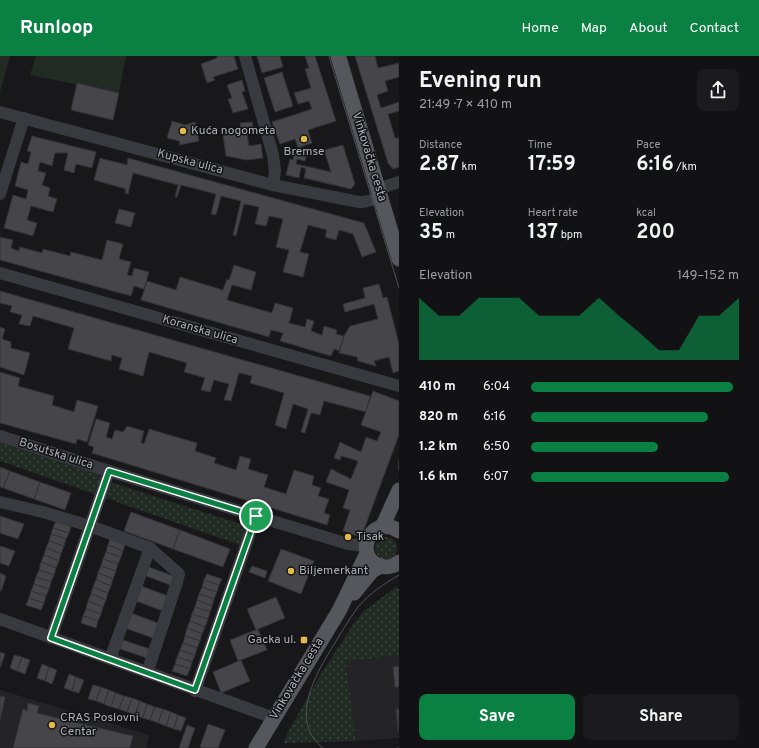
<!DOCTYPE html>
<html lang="en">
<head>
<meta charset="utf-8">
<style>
	body { margin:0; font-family:Overpass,sans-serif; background:#1b1b1d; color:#f1f3f6; height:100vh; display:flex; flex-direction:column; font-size:15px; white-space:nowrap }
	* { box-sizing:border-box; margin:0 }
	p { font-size:13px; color:#9c9ea0 }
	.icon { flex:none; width:22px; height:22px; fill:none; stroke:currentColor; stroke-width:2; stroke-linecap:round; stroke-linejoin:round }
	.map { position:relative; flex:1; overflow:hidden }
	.details { display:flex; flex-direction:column; background:#121214; width:360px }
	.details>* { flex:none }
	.pin { position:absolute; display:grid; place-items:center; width:34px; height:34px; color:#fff; margin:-17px; border:2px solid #fff; border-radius:50%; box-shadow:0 1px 4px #0007 }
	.round { display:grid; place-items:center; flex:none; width:42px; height:42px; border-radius:8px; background:#1b1b1d }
	.head { display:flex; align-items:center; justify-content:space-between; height:68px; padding:0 20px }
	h1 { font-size:22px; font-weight:700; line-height:30px }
	.metrics { display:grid; grid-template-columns:repeat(3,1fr); gap:6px; height:68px; padding:4px 20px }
	.metrics div { display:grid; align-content:center }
	.metrics b { font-size:20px; font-weight:700 }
	.metrics small { font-size:11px; font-weight:400 }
	.metrics p { font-size:11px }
	.chart { height:112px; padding:8px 20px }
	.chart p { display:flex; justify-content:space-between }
	.chart svg { width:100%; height:72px; margin-top:4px; fill:#0b8043; opacity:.7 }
	.action { display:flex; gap:8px; margin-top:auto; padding:8px 20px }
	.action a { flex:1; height:46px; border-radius:8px; background:#0b8043; color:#fff; font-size:16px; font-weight:700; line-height:46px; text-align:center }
	.action a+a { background:#1b1b1d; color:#f1f3f6 }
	ul { padding:0 20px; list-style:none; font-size:13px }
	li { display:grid; grid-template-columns:64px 48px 1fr; align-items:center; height:30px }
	li i { height:10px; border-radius:5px; background:#0b8043 }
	header { display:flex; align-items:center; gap:24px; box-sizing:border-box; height:56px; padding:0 20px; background:#0b8043; color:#fff }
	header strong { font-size:19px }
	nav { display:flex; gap:22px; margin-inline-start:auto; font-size:14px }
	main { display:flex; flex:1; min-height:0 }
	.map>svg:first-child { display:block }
	.built { fill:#242427 }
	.grass { fill:url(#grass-dots) }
	.garden { fill:#222a24 }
	.building { fill:#45454a; stroke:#333236 }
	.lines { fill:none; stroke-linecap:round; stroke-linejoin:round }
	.minor { stroke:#393a3f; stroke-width:12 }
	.major { stroke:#56575d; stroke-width:15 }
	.tram { stroke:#515257; stroke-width:1 }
	.route-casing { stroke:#fff; stroke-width:8 }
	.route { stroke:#0b8043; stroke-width:5 }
	.poi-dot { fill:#e2ba48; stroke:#131315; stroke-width:1.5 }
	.labels { text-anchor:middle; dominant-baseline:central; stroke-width:3; stroke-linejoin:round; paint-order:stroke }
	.poi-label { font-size:12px; fill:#acafb8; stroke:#131315; text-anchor:start }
	.street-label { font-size:12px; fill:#acafb8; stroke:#131315 }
</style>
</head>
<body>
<header>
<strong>Runloop</strong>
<nav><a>Home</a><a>Map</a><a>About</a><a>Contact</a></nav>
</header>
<main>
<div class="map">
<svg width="399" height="692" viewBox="0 0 399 692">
	<defs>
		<pattern id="grass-dots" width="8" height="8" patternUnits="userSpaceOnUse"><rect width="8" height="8" fill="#222a24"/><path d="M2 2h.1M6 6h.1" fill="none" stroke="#3f4642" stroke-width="1.8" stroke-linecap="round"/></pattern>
	</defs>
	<rect width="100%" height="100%" fill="#18181a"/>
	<!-- built -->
	<g class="built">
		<path d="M399,599v83l-43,3 -10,-79z"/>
		<path d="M0,634l149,45 -3,13h-146z"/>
	</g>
	<!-- grass -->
	<g class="grass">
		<path d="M0,385l98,32 3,6 146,47 -7,19 -240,-84z"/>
		<circle cx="386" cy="492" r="11"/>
		<path d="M396,531l3,2v66l-53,7 10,79 -72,2 3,-9 32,-57 35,-54 10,-12z"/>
	</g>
	<!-- garden -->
	<g class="garden">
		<path d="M0,0h10l-10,36z"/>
		<path d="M36,0h90l-7,37 -89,-18z"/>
	</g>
	<!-- building -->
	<g class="building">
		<path d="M217,0h17l4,13 -25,8 2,3 -8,3 -6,-19 16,-6z"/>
		<path d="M257,0h23l3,11 -21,6z"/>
		<path d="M305,0h10l21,65 -28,9 4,13 -14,5 -3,-9 -15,5 -8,-22 40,-13 -3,-8 -11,3 -4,-11 17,-5 -6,-19 4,-1z"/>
		<path d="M355,0h20l3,12 21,-5v14l-14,4 3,10 -11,4 4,13 18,-6v9l-11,3 7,24h4v29l-6,2 -5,-6z"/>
		<path d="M282,16l11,34 -18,6 -11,-34z"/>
		<path d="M242,24l3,11 -3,1 6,17 -15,4 -5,-14 4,-1 -5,-13z"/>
		<path d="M77,27l42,10 -6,27 -42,-10z"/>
		<path d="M172,65l13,4 10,-3 4,19 -19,4 -1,-4 -12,-3z"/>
		<path d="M252,66l2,10 -7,1 2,13 12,-2 2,14 -16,2 -21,-4 -3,-21 18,-3 -1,-9z"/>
		<path d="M32,80l64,16 -4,16 -16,-4 -2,9 -10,-3 4,-17h-13l-3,13 -12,-4 -2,9 8,2 -4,12 8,3 -2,8 9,3 -4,13 -22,-6 -4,14 10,3 -4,13 -29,-8 9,-33 13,4 2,-9 -13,-4 6,-24 7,2 3,-12 -4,-1z"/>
		<path d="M343,89l12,39 -4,5 -47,-11 2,-9 -5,-2 -2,11 -13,-3 4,-16 3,1 2,-10 12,3 -2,8 -8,-2 -1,5 35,8 -7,-22z"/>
		<path d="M100,102l27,7 1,-7 236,65 12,29 -14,5 -9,-23 -14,-4 -3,10 -11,-3 2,-7 -19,-5 -8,27 9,2 -6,23 -20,-5 6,-22 -13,-3 7,-28 -14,-3 -3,10 -11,-2 4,-17 -15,-3 -8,32 -3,-1 8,-34 -20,-5 -5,19 -5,-1 5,-20 -35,-9 -4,12h-2l3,-12 -45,-12 -5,21 -3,-1 1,-4 -32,-9z"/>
		<path d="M119,153l16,4 -4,14 -16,-4z"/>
		<path d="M0,181l13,3 -2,8 8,3 1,-4 22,6 1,-4 27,7 1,-4 31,8 5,-20 16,4 -4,15 12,3 -4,13 5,1 2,-8 15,4 -5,17 -10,-3 -3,10 -131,-36z"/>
		<path d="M234,209l22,7 -5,18 -19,-5 -5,15 45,13 3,-10 18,5 -4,15 16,4 2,-8 7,2 -3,10 11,4 2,-9 13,4 -1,4 8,2 -5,15 -5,-2 -3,7 -51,-15 3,-8 -12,-3 -2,7 -128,-37 6,-19 29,9 4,-13 43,13 4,-11 2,1z"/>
		<path d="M379,228l4,14 4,-1 12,47v27l-6,2 -4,-16 -15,4 2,5 -18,-5 -1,-4 -18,-4 5,-17 6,-10 28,-7 -4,-15 -29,8 -2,-8 22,-6 -2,-10z"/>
		<path d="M0,235l370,105 -4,16 -42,-11 -4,14 -9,-2 -6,20 -4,-1 7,-23 -15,-5 -7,25 -11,-4 9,-32 -34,-10 2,-7 -13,-3 -8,28 -7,-1 5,-16 -15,-4 -4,12 -9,-2 4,-12 -21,-6 3,-9 -38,-11 -6,24 -24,-7 3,-11 -10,-3 -1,6 -43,-12 6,-21 -41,-12 -3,10 -11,-2 3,-9 -12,-3 2,-6 -12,-3z"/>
		<path d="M0,271l5,2 -3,10 9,3v6l19,5 -6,22 -24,-8z"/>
		<path d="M0,316l20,6 -2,8 36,10 -2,9 22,7 3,-12 21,6 -11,36 -10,-3 -1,5 -76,-21z"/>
		<path d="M373,335l26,10v34l-36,97 -7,4 -13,-5 7,-21 -7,-2 6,-18 -23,-8 5,-13 20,10 7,-18 -17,-5 -1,4 -6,-2 6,-16 21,10 5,-15 11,4 4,-9 -20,-7z"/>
		<path d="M96,363l14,4 -4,14 6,2 3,-9 8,2 4,-6 17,5 -3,12 3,1 5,-15 48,14 -2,8 21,7 -2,5 22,7 4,-14 11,3 -3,10 20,6 -4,12 22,7 8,-24 20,6 -2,9 9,3 -3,8 11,3 -5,14 6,2 -3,10 -235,-72 2,-6 -6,-2z"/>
		<path d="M0,411l10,4 -7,17 -3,-1z"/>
		<path d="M10,415l30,11 -6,17 -31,-11z"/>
		<path d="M40,426l31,11 -6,17 -31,-11z"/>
		<path d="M131,456l49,18 -7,19 -49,-18z"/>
		<path d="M0,460l24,8 -6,15 -18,-6z"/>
		<path d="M56,465l15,6 -2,6 -16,-5z"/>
		<path d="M53,472l16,5 -3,6 -15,-5z"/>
		<path d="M180,474l50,19 -7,18 -50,-18z"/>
		<path d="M51,478l15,5 -2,7 -15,-5z"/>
		<path d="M110,483l15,5 -2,7 -15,-6z"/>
		<path d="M49,485l15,5 -3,8 -15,-6z"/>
		<path d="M108,489l15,6 -2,6 -15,-5z"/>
		<path d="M0,490l15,5 -6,15 -9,-3z"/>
		<path d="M46,492l15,6 -2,7 -15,-6z"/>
		<path d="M281,493l33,12 -13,33 -33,-13z"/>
		<path d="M106,496l15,5 -3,7 -15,-5z"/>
		<path d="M44,499l15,6 -3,7 -15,-6z"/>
		<path d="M103,503l15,5 -2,7 -15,-5z"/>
		<path d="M41,506l15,6 -2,7 -15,-5z"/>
		<path d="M101,510l15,5 -3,8 -15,-6z"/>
		<path d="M252,510l15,5 -2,7 -16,-6z"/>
		<path d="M149,511l27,10 -3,9 -27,-10z"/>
		<path d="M39,514l15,5 -3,7 -15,-5z"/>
		<path d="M0,517l6,3 -5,15h-1z"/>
		<path d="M98,517l15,6 -2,7 -15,-6z"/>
		<path d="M207,518l15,5 -3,6 -15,-5z"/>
		<path d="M36,521l15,5 -2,7 -15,-5z"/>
		<path d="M96,524l15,6 -3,7 -15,-6z"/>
		<path d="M204,524l15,5 -2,7 -15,-5z"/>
		<path d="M34,528l15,5 -3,7 -15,-5z"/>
		<path d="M141,530l27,10 -5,15 -27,-10z"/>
		<path d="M93,531l15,6 -2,7 -15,-6z"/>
		<path d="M202,531l15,5 -3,7 -15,-5z"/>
		<path d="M31,535l15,5 -2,7 -15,-5z"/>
		<path d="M91,538l15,6 -3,7 -15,-6z"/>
		<path d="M199,538l15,5 -2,7 -15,-6z"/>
		<path d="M276,541l9,21 -29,12 -9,-21z"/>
		<path d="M29,542l15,5 -3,7 -15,-5z"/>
		<path d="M197,544l15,6 -2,6 -15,-5z"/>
		<path d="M88,545l15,6 -2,7 -15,-5z"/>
		<path d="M195,551l15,5 -2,7 -16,-5z"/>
		<path d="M86,553l15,5 -3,7 -15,-5z"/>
		<path d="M131,557l27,10 -5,15 -28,-10z"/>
		<path d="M192,558l16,5 -3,8 -15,-6z"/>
		<path d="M83,560l15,5 -2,7 -15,-5z"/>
		<path d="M190,565l15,6 -3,7 -15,-6z"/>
		<path d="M187,572l15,6 -2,7 -15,-5z"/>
		<path d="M258,573l9,21 -29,11 -8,-21z"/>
		<path d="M185,580l15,5 -3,7 -14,-5z"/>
		<path d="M123,584l27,9 -3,9 -27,-9z"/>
		<path d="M183,587l14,5 -2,7 -15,-5z"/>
		<path d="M180,594l15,5 -3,7 -15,-5z"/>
		<path d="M0,596l5,2 -5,14z"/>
		<path d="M14,599l8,2 -5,14 -7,-3z"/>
		<path d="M22,601l8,3 -5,14 -8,-3z"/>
		<path d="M177,601l15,5 -2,7 -15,-5z"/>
		<path d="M241,604l9,21 -29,12 -8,-21z"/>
		<path d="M42,608l7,3 -4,14 -8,-3z"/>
		<path d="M175,608l15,5 -3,7 -15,-5z"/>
		<path d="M399,610v21h-4l-2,-20z"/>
		<path d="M49,611l8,3 -5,14 -7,-3z"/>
		<path d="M69,618l7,3 -4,14 -8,-3z"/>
		<path d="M76,621l8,3 -5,13 -7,-2z"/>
		<path d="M93,629l8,2 -5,14 -8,-2z"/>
		<path d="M101,631l8,3 -5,14 -8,-3z"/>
		<path d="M109,634l7,3 -5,14 -7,-3z"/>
		<path d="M116,637l8,3 -5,13 -8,-2z"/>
		<path d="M0,640l5,1 -5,23z"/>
		<path d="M124,640l8,2 -5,14 -8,-3z"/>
		<path d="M132,642l8,3 -5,14 -8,-3z"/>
		<path d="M140,645l7,3 -4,14 -8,-3z"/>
		<path d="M28,647l11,3 -2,7 96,23 -3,12h-117l10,-39 4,2z"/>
		<path d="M147,648l8,3 -5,13 -7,-2z"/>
		<path d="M155,651l8,2 -5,14 -8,-3z"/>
		<path d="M163,653l8,3 -5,14 -8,-3z"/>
		<path d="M396,653h3v22h-1z"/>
		<path d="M171,656l7,3 -4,14 -8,-3z"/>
		<path d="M178,659l8,3 -5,13 -7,-2z"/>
		<path d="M208,668l17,6 -7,18h-14l-4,-1z"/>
		<path d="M187,669l8,3 -7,20h-9z"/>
	</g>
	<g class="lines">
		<!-- minor -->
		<g class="minor">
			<path d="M245,0l28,99 2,16 -2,14"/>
			<path d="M0,56l273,73 86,17h4l18,-4"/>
			<path d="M378,133l21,-7"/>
			<path d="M0,138l24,-76"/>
			<path d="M0,217l399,113"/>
			<path d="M0,380l109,35 147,45 92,28 18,2"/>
			<path d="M0,446l43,10 47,14 60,22 29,26 -2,8 -30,91"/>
			<path d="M0,563l274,99"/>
			<path d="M51,582l58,-167"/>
			<path d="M110,603l40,-111"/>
			<path d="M195,635l61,-175"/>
		</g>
		<!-- major -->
		<g class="major">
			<path d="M338,0l61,203"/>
			<path d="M381,471l3,-4 15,-33"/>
			<path d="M399,475c-29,-19 -47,28 -18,35 6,2 13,0 18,-4"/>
			<path d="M354,537l18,-22 9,-5"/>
			<path d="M256,692l83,-137 28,-58"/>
		</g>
		<!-- tram -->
		<g class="tram">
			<path d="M329,0l70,232"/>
			<path d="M346,0l53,178"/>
			<path d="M399,405v9"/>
			<path d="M323,692c-35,-27 -7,-74 10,-102 8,-13 16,-27 25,-39 12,-14 26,-23 41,-32"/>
			<path d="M397,692h2"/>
		</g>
	</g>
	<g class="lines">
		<defs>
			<path id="route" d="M109,415l147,45 -61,174 -144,-52z"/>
		</defs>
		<!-- route casing -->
		<use href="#route" class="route-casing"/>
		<!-- route -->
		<use href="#route" class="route"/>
	</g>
	<!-- markers -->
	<g class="poi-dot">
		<circle cx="183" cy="75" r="4"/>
		<circle cx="304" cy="83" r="4"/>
		<circle cx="348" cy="481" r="4"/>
		<circle cx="291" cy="515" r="4"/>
		<rect x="300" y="580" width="8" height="8" rx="2"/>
		<circle cx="52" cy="669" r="4"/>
	</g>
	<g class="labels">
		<!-- poi labels -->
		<g class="poi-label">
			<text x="191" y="75">Kuća nogometa</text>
			<text x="304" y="96" text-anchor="middle">Bremse</text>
			<text x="356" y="481">Tisak</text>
			<text x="299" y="515">Biljemerkant</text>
			<text x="296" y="584" text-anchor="end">Gacka ul.</text>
			<text x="60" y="662">CRAS Poslovni<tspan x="60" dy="14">Centar</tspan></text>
		</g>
		<!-- street labels -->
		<g class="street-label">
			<text transform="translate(369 101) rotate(73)">Vinkovačka cesta</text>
			<text transform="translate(190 106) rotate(15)">Kupska ulica</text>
			<text transform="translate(200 274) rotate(16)">Koranska ulica</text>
			<text transform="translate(56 398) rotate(18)">Bosutska ulica</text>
			<text transform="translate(297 623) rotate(-59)">Vinkovačka cesta</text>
		</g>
	</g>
</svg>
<div class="pin" style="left:256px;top:460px;background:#1e9e55"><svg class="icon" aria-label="arrive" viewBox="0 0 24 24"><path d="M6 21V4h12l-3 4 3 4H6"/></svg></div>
</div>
<section class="details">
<div class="head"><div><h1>Evening run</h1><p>21:49 · 7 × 410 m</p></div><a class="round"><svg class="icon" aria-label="share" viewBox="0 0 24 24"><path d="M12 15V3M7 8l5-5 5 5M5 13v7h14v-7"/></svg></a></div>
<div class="metrics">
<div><p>Distance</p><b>2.87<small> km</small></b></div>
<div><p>Time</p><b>17:59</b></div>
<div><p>Pace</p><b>6:16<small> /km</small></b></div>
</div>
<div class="metrics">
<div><p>Elevation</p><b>35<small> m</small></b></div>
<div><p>Heart rate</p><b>137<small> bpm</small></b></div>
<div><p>kcal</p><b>200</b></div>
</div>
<div class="chart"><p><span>Elevation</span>149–152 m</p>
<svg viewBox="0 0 160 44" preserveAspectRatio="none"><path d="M0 44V6L10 17L20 17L30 6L40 6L50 6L60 17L70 17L80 17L90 6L100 17L110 27L120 38L130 38L140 17L150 17L160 6V44z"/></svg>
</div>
<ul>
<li><b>410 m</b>6:04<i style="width:97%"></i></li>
<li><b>820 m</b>6:16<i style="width:85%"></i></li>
<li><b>1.2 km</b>6:50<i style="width:61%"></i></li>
<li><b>1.6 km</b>6:07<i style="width:95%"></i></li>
</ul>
<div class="action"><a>Save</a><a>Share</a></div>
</section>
</main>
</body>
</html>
